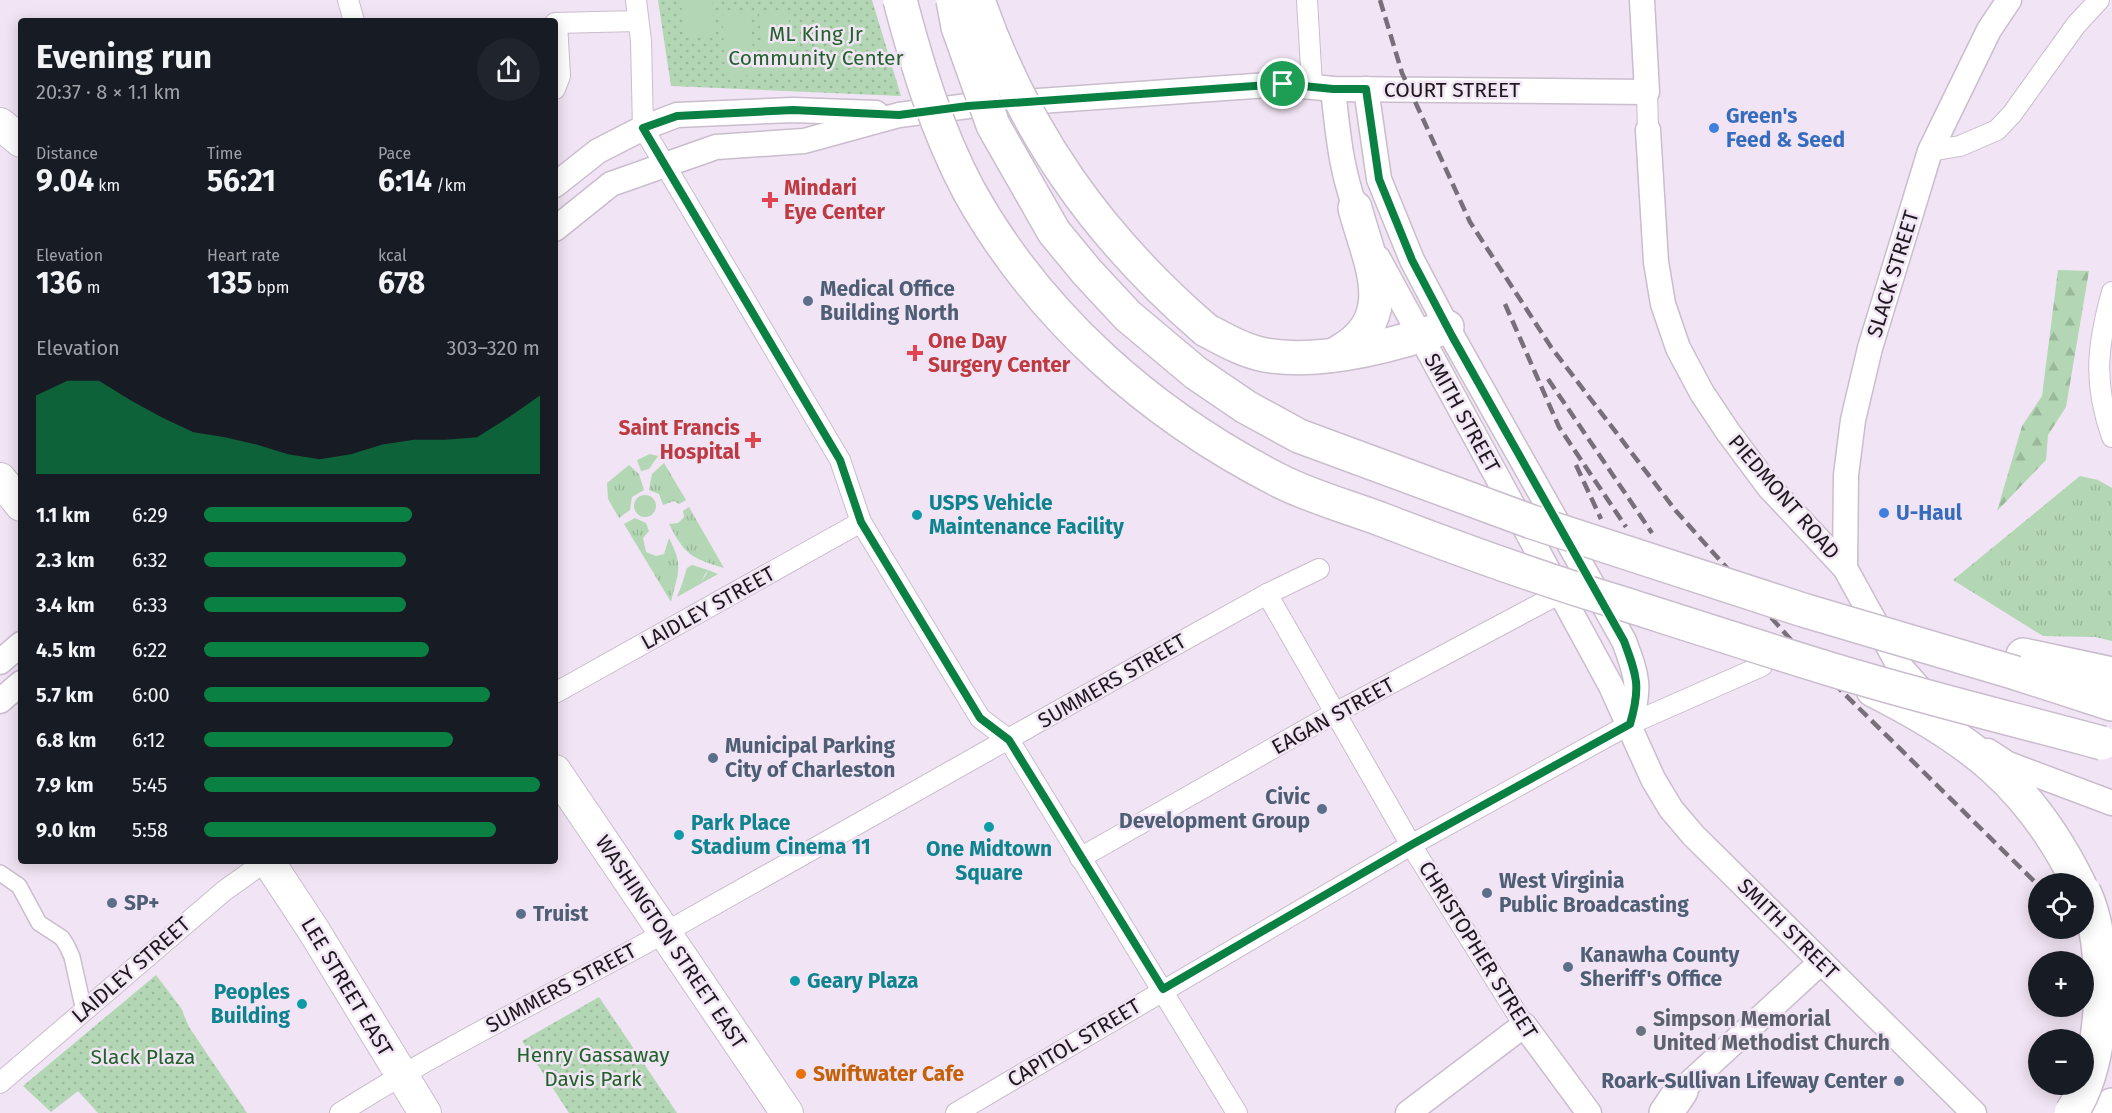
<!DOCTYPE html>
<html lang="en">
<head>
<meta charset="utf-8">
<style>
	body { margin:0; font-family:"Fira Sans",sans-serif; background:#20242c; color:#f1f3f6; height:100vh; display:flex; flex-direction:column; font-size:22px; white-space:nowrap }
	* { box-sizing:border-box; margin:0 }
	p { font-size:20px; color:#9ea1a6 }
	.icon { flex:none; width:33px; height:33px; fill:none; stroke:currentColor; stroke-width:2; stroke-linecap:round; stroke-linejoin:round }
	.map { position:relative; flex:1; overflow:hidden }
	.side { position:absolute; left:18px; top:18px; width:540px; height:846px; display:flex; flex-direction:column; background:#171b24; border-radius:6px; box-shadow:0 3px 15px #0003 }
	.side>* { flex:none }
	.buttons { position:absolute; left:2028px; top:873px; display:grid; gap:12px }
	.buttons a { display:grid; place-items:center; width:66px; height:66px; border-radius:50%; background:#171b24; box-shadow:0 3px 15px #0003; font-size:30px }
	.pin { position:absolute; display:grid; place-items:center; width:51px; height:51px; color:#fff; margin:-26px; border:3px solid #fff; border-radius:50%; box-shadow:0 2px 6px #0007 }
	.round { display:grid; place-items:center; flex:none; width:63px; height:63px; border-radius:32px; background:#20242c }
	.head { display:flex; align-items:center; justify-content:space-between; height:102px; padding:0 18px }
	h1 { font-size:33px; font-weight:700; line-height:45px }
	.metrics { display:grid; grid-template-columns:repeat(3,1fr); gap:9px; height:102px; padding:6px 18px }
	.metrics div { display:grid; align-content:center }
	.metrics b { font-size:30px; font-weight:700 }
	.metrics small { font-size:16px; font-weight:400 }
	.metrics p { font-size:16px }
	.chart { height:168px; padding:12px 18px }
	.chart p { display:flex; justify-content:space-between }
	.chart svg { width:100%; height:108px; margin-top:6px; fill:#0b8043; opacity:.7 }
	ul { padding:0 18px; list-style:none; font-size:20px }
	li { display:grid; grid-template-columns:96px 72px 1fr; align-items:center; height:45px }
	li i { height:15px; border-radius:8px; background:#0b8043 }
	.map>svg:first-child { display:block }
	.grass { fill:url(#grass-tufts) }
	.forest { fill:url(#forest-firs) }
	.park { fill:url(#park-dots) }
	.garden { fill:#b3d7b4 }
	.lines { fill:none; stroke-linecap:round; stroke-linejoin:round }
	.pedestrian-casing { stroke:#cabdcd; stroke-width:18 }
	.minor-casing { stroke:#cabdcd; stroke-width:22 }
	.tertiary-casing { stroke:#cabdcd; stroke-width:27 }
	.primary-casing { stroke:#cabdcd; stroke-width:34 }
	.motorway-casing { stroke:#cabdcd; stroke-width:36 }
	.pedestrian { stroke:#fff; stroke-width:15 }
	.minor { stroke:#fff; stroke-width:20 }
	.tertiary { stroke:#fff; stroke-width:24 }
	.primary { stroke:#fff; stroke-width:32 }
	.motorway { stroke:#fff; stroke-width:33 }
	.rail { stroke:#776f79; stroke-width:4.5; stroke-dasharray:12 6; stroke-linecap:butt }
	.motorway-bridge-casing { stroke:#cabdcd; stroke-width:36; stroke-linecap:butt }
	.motorway-bridge { stroke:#fff; stroke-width:33 }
	.route-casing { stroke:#fff; stroke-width:12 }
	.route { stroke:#0b8043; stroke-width:8 }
	.shop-dot { fill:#3f7fe0; stroke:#f1e4f4; stroke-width:2 }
	.health-dot { fill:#e0444e; stroke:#f1e4f4; stroke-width:2 }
	.service-dot { fill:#5c6f8a; stroke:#f1e4f4; stroke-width:2 }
	.culture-dot { fill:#0f9aa8; stroke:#f1e4f4; stroke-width:2 }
	.worship-dot { fill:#6b7280; stroke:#f1e4f4; stroke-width:2 }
	.food-dot { fill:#e8710a; stroke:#f1e4f4; stroke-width:2 }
	.labels { text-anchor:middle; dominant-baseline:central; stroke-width:5; stroke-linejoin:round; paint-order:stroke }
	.park-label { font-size:21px; fill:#22632b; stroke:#f1e4f4 }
	.street-label { font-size:21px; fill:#1d181e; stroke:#f1e4f4 }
	.shop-label { font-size:21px; font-weight:bold; fill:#366cbe; stroke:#f1e4f4; text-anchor:start }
	.health-label { font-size:21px; font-weight:bold; fill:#be3a42; stroke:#f1e4f4; text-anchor:start }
	.service-label { font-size:21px; font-weight:bold; fill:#4e5e75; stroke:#f1e4f4; text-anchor:start }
	.culture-label { font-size:21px; font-weight:bold; fill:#0d838f; stroke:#f1e4f4; text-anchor:start }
	.worship-label { font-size:21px; font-weight:bold; fill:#5b616d; stroke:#f1e4f4; text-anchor:start }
	.food-label { font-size:21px; font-weight:bold; fill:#c56008; stroke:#f1e4f4; text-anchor:start }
</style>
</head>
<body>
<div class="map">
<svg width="2112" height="1113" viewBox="0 0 2112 1113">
	<defs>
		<pattern id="grass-tufts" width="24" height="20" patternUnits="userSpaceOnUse" patternTransform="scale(1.5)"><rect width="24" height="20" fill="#b3d7b4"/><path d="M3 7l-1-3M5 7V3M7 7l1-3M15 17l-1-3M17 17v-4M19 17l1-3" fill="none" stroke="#9ab89a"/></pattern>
		<pattern id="forest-firs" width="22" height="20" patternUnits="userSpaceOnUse" patternTransform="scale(1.5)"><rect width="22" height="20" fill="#b3d7b4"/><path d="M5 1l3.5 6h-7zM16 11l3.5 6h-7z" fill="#9ab89a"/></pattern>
		<pattern id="park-dots" width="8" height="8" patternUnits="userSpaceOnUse" patternTransform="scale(1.5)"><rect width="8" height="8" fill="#b3d7b4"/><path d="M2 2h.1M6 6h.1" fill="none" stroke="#9ab89a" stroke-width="1.8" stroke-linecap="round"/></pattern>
	</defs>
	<rect width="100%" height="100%" fill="#f1e4f4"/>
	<!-- grass -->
	<g class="grass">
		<path d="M664,463l22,37 -7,4 -5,-3 -11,4 -4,-11 -10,-4 3,-16z"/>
		<path d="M629,465l10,9 5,16 -12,7 -2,13 -11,8 -11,-19 -1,-16z"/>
		<path d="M2080,476l18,4 14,8v153l-17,-4 -52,-1 -90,-56z"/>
		<path d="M689,507l35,61c-33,-10 -39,-13 -55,-44l9,-1 6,-6 -1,-6z"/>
		<path d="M635,518l11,5 3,8 -6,7 3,14 10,4 8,-2 5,-16c15,29 9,34 2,64l-47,-78z"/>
		<path d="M708,570l10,4 -41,23 5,-13c12,2 22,-1 26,-14z"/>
	</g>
	<!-- forest -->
	<path class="forest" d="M2058,270l31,1 -23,136 -18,28 -2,25 -49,51 25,-85 20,-30z"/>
	<!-- park -->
	<g class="park">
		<path d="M658,0h214l29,96 -230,-10z"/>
		<path d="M156,975l25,33 8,19 58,86h-149l-20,-22 -27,21 -28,-26z"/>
		<path d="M599,997l78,116h-108l-47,-72z"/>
	</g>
	<!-- garden -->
	<g class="garden">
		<path d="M681,0h31l2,36 -30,2z"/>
		<path d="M788,10l5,62 -29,2 -5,-62z"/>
		<path d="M750,13l5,62 -29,2 -4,-63z"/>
		<path d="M650,454l8,2 -9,13 -8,2 -4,-11z"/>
		<circle cx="645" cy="506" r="11"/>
		<path d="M692,565l16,5 -7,11 -8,5 -11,-2 5,-16z"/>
	</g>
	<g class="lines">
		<defs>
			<path id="pedestrian" d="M0,873l19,13 20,37 23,15 5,8 5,11 12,54"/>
			<g id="minor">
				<path d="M348,0l6,21"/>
				<path d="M636,0l5,41 2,87 197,332 21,62 119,196 29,22 228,373"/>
				<path d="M1307,0l5,85"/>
				<path d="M555,23l83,-2"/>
				<path d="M555,89l5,-13 -3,-53"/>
				<path d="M1647,92l1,38"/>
				<path d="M1930,151l30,-5 37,-16 15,-16 64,-89 23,-25"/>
				<path d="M2112,292c-15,54 -19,91 0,145"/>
				<path d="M1267,594l144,251 113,180"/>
				<path d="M555,693l306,-171"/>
				<path d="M1080,858l255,-145 237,-126"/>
				<path d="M0,1083l224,-192 42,-30"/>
				<path d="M340,1113c105,-67 218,-121 326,-181 201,-113 400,-227 601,-338l52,-25"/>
				<path d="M956,1113l455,-268 219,-121 132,-58"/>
			</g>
			<g id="tertiary">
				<path d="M1333,89c5,47 9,92 29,135"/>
				<path d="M1366,89l13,90 33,81 40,76 172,305c13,35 17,45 6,83"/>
				<path d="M1648,130l8,132 7,42 15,44 24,45 26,39 41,55 76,81 53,96 30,34"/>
				<path d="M555,185l43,-34 45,-23 34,-13 116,-5 83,3"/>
				<path d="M555,229l56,-45 105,-37 88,-6 95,-26 69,-9 315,-22 50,5 314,3 -5,-92"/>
				<path d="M1378,258l233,428 42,93 18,30 22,26 281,278"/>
				<path d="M1845,568l1,-93 7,-55 17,-72 60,-197 59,-121 20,-30"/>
				<path d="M0,662l21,-18"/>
				<path d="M0,701l21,-18"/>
				<path d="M1988,751l20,13 104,39"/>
				<path d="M1670,1101l151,-139"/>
				<path d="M1408,1113l116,-88 65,88"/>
			</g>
			<g id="primary">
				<path d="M0,124l21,17"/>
				<path d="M0,479l21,26"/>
				<path d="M555,771l232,342"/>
				<path d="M268,861l46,70 111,182"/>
			</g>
			<g id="motorway">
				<path d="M1206,330c19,10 38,21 59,25 55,10 130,-10 182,-28"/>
				<path d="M1339,352c62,-35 30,-90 16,-144"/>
				<path d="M2023,655l89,19"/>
				<path d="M2016,673l96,31"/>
				<path d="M1873,690c97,49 157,94 206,194"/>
				<path d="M1666,1113l15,-22"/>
				<path d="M2103,1113l9,-8"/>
			</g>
		</defs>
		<!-- pedestrian casing -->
		<use href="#pedestrian" class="pedestrian-casing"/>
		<!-- minor casing -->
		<use href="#minor" class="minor-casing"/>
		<!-- tertiary casing -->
		<use href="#tertiary" class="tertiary-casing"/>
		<!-- primary casing -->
		<use href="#primary" class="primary-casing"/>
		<!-- motorway casing -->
		<use href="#motorway" class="motorway-casing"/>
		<!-- pedestrian -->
		<use href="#pedestrian" class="pedestrian"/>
		<!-- minor -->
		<use href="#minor" class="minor"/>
		<!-- tertiary -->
		<use href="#tertiary" class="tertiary"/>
		<!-- primary -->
		<use href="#primary" class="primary"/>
		<!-- motorway -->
		<use href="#motorway" class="motorway"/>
		<!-- rail -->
		<g class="rail">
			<path d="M1380,0l22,73 68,149 81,125 125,164 124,139 238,235"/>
			<path d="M1505,304l54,123 67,100"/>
			<path d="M1548,379l104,154"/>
			<path d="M1576,465l25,54"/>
			<path d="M2081,928l31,32"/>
		</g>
		<defs>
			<g id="motorway-bridge">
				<path d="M900,0c17,65 37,131 69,191 70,126 182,224 309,289 33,17 71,27 105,40 78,30 155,58 235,82 72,23 143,46 215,68 89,27 180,49 269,73"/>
				<path d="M953,0l5,27 35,98 61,107 33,40 41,44 68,57 50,34 53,29 233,86 271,88 213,63"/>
				<path d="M978,0c46,133 121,238 228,330"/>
				<path d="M2071,1113c35,-48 39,-168 13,-221"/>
			</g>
		</defs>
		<!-- motorway-bridge casing -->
		<use href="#motorway-bridge" class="motorway-bridge-casing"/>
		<!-- motorway-bridge -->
		<use href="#motorway-bridge" class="motorway-bridge"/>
	</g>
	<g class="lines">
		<defs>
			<path id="route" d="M1283,84l50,5h33l13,90 33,81 40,76 172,305c13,35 17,46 6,83l-219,121 -248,144 -154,-249 -29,-22 -119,-196 -21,-62 -197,-332 34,-12 116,-6 106,5 69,-9z"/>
		</defs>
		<!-- route casing -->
		<use href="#route" class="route-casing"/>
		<!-- route -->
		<use href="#route" class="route"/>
	</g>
	<!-- markers -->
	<g class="shop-dot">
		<circle cx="1714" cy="128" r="6"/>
		<circle cx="1884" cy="513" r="6"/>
	</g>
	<g class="health-dot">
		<path d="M767 191h6v6h6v6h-6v6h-6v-6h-6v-6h6z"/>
		<path d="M912 344h6v6h6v6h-6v6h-6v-6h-6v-6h6z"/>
		<path d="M750 431h6v6h6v6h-6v6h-6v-6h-6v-6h6z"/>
	</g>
	<g class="service-dot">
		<circle cx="808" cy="301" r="6"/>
		<circle cx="713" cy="758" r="6"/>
		<circle cx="1322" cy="809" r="6"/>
		<circle cx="1487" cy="893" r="6"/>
		<circle cx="112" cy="903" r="6"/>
		<circle cx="521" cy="914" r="6"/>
		<circle cx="1568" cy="967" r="6"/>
		<circle cx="1899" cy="1081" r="6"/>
	</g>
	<g class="culture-dot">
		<circle cx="917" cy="515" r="6"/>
		<circle cx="989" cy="827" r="6"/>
		<circle cx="679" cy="835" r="6"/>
		<circle cx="795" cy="981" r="6"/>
		<circle cx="302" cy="1004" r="6"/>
	</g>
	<circle class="worship-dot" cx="1641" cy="1031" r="6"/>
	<circle class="food-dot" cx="801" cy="1074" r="6"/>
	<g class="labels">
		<!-- park labels -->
		<g class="park-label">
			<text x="816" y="34">ML King Jr<tspan x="816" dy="24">Community Center</tspan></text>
			<text x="593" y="1055">Henry Gassaway<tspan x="593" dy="24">Davis Park</tspan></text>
			<text x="143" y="1057">Slack Plaza</text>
		</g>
		<!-- street labels -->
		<g class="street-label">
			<text x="1452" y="90">COURT STREET</text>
			<text transform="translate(1893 274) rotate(-73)">SLACK STREET</text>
			<text transform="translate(1462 413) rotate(61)">SMITH STREET</text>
			<text transform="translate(1784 497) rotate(49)">PIEDMONT ROAD</text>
			<text transform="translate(708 608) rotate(-29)">LAIDLEY STREET</text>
			<text transform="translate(1112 681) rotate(-30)">SUMMERS STREET</text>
			<text transform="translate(1333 716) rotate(-29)">EAGAN STREET</text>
			<text transform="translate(1788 929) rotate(45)">SMITH STREET</text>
			<text transform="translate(671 942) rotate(56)">WASHINGTON STREET EAST</text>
			<text transform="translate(1478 950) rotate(58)">CHRISTOPHER STREET</text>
			<text transform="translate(131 970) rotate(-41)">LAIDLEY STREET</text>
			<text transform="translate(347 987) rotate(59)">LEE STREET EAST</text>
			<text transform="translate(561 988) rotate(-28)">SUMMERS STREET</text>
			<text transform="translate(1074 1043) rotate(-31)">CAPITOL STREET</text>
		</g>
		<!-- shop labels -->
		<g class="shop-label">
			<text x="1726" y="116">Green's<tspan x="1726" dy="24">Feed &amp; Seed</tspan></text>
			<text x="1896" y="513">U-Haul</text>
		</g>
		<!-- health labels -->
		<g class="health-label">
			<text x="784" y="188">Mindari<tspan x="784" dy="24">Eye Center</tspan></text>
			<text x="928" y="341">One Day<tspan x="928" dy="24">Surgery Center</tspan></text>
			<text x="740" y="428" text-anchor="end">Saint Francis<tspan x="740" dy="24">Hospital</tspan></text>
		</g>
		<!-- service labels -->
		<g class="service-label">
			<text x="820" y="289">Medical Office<tspan x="820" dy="24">Building North</tspan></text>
			<text x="725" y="746">Municipal Parking<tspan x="725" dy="24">City of Charleston</tspan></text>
			<text x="1310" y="797" text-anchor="end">Civic<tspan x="1310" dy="24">Development Group</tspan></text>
			<text x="1499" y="881">West Virginia<tspan x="1499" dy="24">Public Broadcasting</tspan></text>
			<text x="124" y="903">SP+</text>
			<text x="533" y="914">Truist</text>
			<text x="1580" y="955">Kanawha County<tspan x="1580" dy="24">Sheriff's Office</tspan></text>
			<text x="1887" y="1081" text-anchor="end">Roark-Sullivan Lifeway Center</text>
		</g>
		<!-- culture labels -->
		<g class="culture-label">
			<text x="929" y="503">USPS Vehicle<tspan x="929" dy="24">Maintenance Facility</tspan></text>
			<text x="691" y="823">Park Place<tspan x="691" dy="24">Stadium Cinema 11</tspan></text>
			<text x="989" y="849" text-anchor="middle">One Midtown<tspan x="989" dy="24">Square</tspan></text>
			<text x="807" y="981">Geary Plaza</text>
			<text x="290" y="992" text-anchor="end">Peoples<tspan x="290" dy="24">Building</tspan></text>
		</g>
		<!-- worship labels -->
		<g class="worship-label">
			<text x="1653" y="1019">Simpson Memorial<tspan x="1653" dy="24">United Methodist Church</tspan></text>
		</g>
		<!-- food labels -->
		<g class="food-label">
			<text x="813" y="1074">Swiftwater Cafe</text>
		</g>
	</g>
</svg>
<div class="buttons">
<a><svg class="icon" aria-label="locate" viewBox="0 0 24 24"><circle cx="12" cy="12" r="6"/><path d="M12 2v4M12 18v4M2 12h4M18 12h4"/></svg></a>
<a>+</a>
<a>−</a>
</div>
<div class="pin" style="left:1283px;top:84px;background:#1e9e55"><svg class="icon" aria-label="arrive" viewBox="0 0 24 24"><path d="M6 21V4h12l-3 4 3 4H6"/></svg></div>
<section class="side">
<div class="head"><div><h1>Evening run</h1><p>20:37 · 8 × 1.1 km</p></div><a class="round"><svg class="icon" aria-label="share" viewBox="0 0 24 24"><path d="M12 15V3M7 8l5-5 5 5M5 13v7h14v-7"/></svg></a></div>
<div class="metrics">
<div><p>Distance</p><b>9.04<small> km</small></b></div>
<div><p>Time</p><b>56:21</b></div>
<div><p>Pace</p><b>6:14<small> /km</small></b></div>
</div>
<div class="metrics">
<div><p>Elevation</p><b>136<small> m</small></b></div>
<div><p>Heart rate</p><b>135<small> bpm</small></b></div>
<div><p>kcal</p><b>678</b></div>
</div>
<div class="chart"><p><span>Elevation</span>303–320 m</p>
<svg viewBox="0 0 160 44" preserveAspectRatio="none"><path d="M0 44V12L10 6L20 6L30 14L40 21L50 27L60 29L70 32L80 36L90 38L100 36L110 32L120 30L130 30L140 29L150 21L160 12V44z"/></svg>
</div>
<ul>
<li><b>1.1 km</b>6:29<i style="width:62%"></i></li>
<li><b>2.3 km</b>6:32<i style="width:60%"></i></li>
<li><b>3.4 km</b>6:33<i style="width:60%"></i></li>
<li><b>4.5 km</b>6:22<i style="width:67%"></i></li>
<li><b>5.7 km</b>6:00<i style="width:85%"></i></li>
<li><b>6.8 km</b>6:12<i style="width:74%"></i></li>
<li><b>7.9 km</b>5:45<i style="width:100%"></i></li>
<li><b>9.0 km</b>5:58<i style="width:87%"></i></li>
</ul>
</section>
</div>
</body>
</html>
